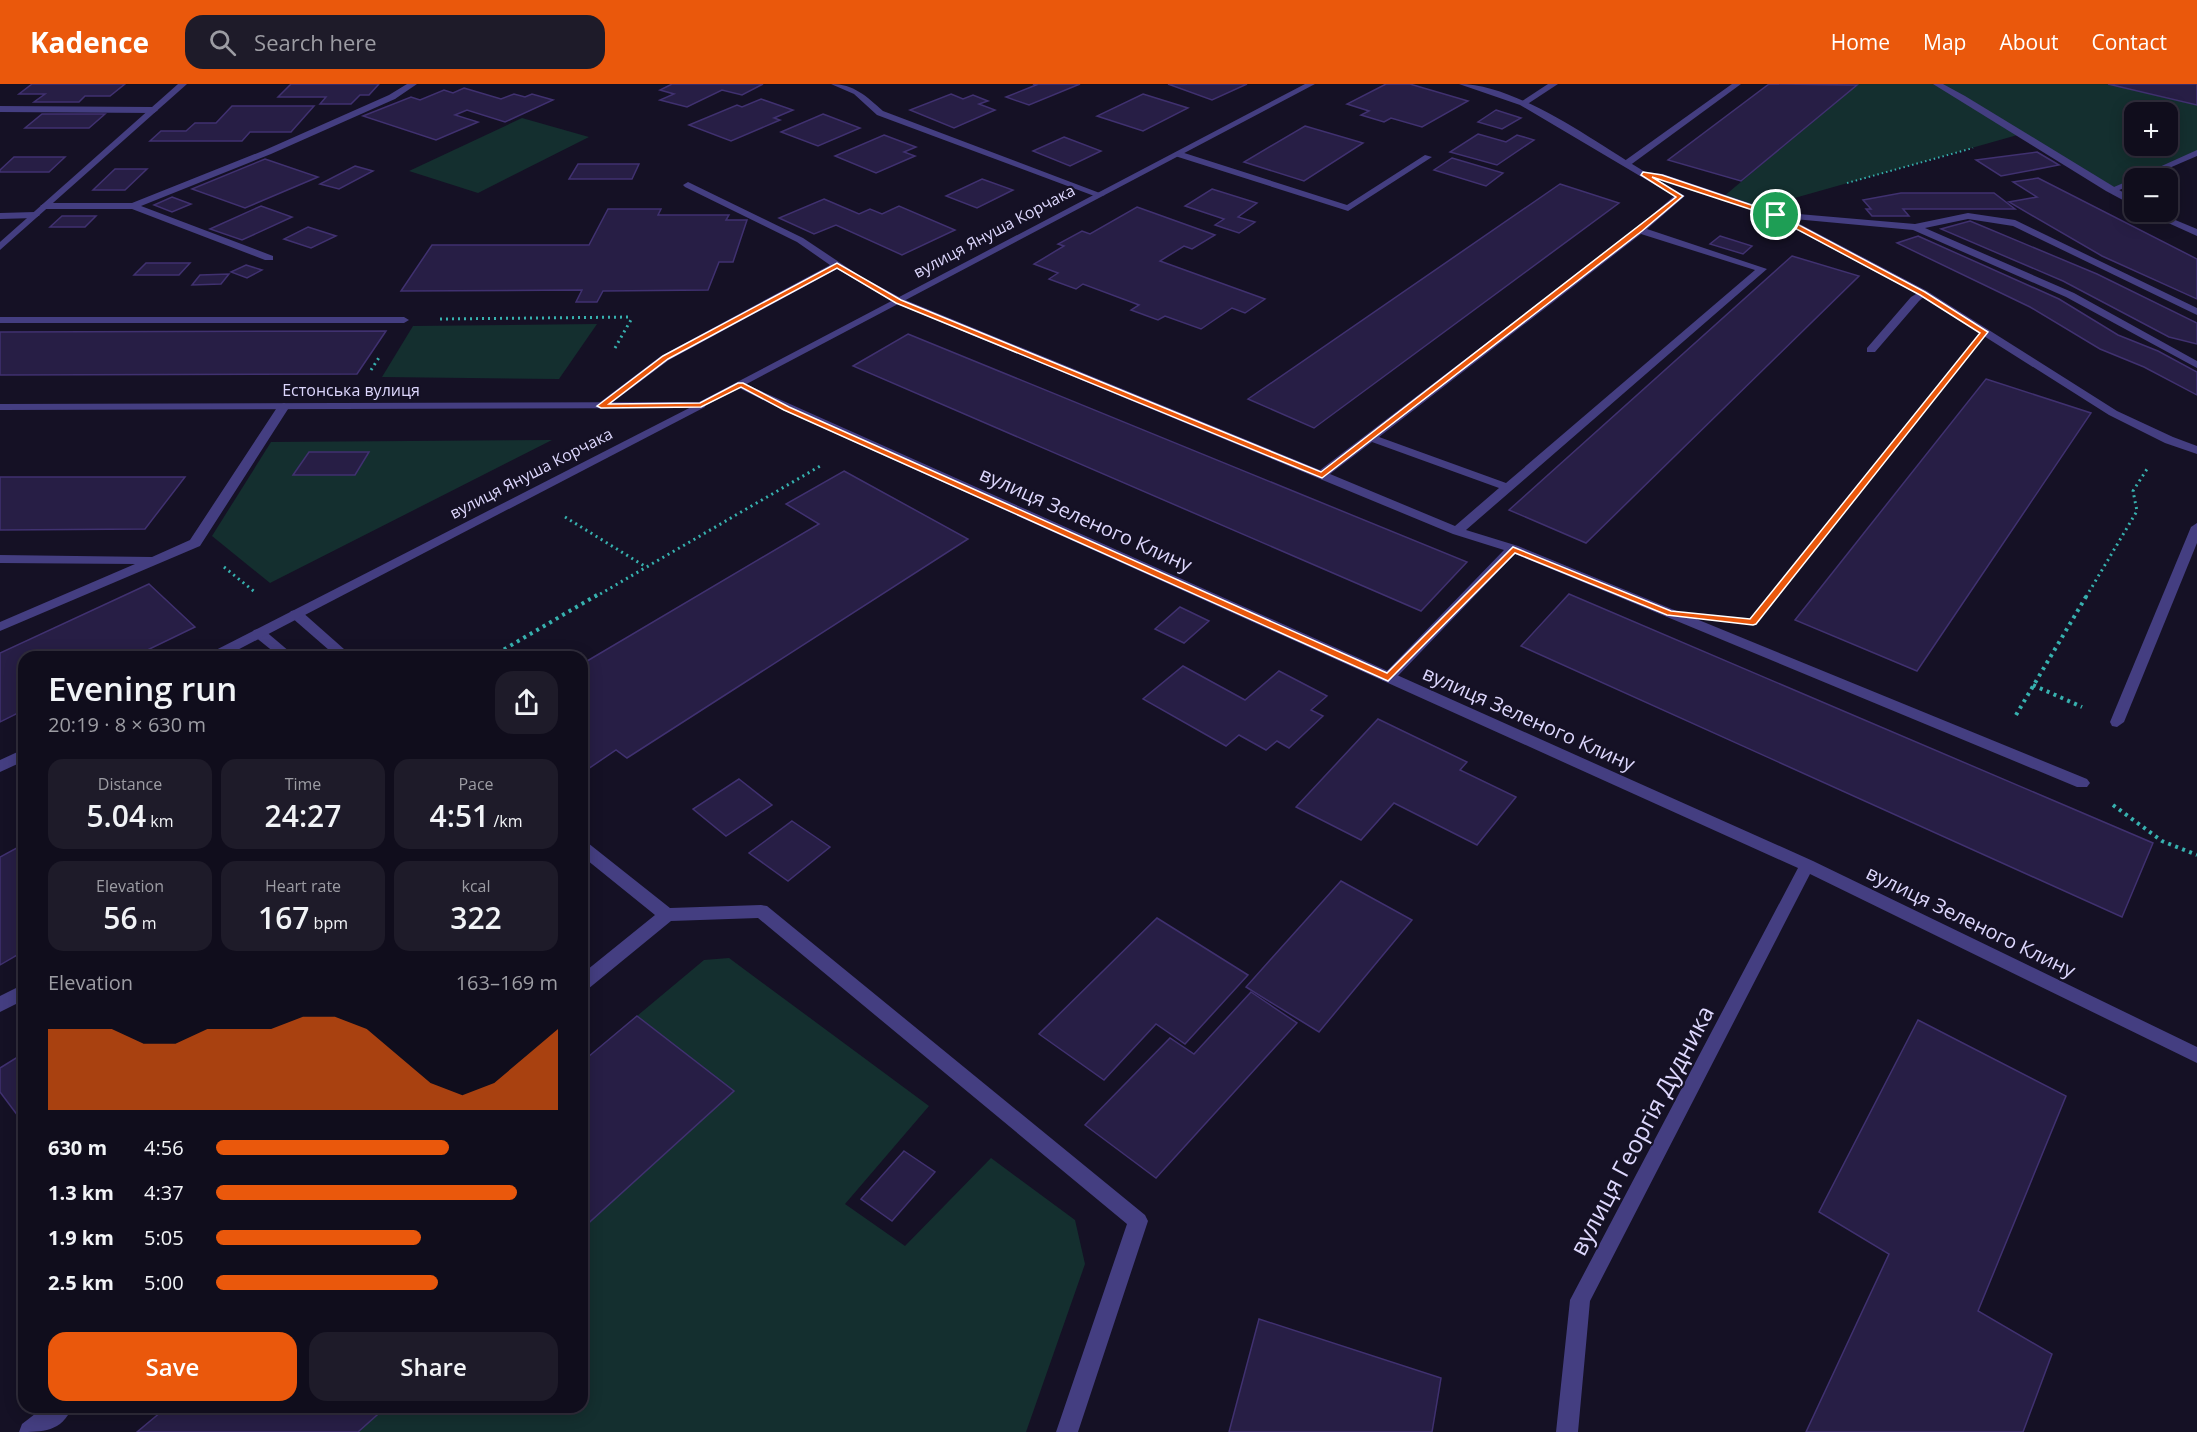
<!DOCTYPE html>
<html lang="en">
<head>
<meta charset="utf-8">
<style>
	body { margin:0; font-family:"Open Sans",sans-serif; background:#1e1b29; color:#f1f3f6; height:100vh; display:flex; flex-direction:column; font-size:22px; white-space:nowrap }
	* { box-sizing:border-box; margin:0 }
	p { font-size:20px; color:#9c9ca3 }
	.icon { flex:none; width:33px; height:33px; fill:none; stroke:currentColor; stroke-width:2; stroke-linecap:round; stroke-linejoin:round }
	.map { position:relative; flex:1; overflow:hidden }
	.panel { position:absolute; left:18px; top:567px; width:570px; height:762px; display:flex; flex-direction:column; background:#100d1c; border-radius:18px; box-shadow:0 3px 15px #0003,0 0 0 2px #302d3b }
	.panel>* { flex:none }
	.controls { position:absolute; left:2124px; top:18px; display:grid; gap:12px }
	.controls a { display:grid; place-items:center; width:54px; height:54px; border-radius:12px; background:#100d1c; box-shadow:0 3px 15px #0003,0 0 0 2px #302d3b; font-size:30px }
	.pin { position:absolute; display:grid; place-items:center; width:51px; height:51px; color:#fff; margin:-26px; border:3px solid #fff; border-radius:50%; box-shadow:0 2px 6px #0007 }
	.round { display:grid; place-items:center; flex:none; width:63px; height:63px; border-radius:18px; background:#1e1b29 }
	.summary { display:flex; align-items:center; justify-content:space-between; height:102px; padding:0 30px }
	h1 { font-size:33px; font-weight:600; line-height:45px }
	.figures { display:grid; grid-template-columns:repeat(3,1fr); gap:9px; height:102px; padding:6px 30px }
	.figures div { display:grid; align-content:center; border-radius:15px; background:#1e1b29; text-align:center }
	.figures b { font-size:30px; font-weight:600 }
	.figures small { font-size:16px; font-weight:400 }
	.figures p { font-size:16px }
	.chart { height:168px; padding:12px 30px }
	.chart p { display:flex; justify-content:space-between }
	.chart svg { width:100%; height:108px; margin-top:6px; fill:#ea580c; opacity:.7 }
	.cta { display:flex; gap:12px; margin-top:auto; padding:12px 30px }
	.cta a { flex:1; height:69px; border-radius:18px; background:#ea580c; color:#fff; font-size:24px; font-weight:600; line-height:69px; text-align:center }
	.cta a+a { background:#1e1b29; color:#f1f3f6 }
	ul { padding:0 30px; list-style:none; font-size:20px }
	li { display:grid; grid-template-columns:96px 72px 1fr; align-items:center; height:45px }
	li i { height:15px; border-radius:8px; background:#ea580c }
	header { display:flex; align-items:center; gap:36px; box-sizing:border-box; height:84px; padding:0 30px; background:#ea580c; color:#fff }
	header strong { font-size:28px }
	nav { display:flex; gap:33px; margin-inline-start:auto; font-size:21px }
	.search { width:420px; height:54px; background:#1e1b29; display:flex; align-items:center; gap:15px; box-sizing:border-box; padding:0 21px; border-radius:18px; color:#9c9ca3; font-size:22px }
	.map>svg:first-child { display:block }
	.green { fill:#142f2f; fill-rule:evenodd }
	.building { fill:#271e45; stroke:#403170; stroke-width:1.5 }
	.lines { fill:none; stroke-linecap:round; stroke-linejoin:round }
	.path-far2 { stroke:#37b1af; stroke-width:2; stroke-dasharray:1.5 3; stroke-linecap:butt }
	.path-far1 { stroke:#37b1af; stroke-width:3; stroke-dasharray:2 4; stroke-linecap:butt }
	.path { stroke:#37b1af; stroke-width:4; stroke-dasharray:3 4.5; stroke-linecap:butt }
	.service { fill:#443e81; fill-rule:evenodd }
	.minor { fill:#443e81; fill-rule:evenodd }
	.tertiary { fill:#443e81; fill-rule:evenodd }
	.route { fill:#ea580c; stroke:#fff; stroke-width:1.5; fill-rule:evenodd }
	.labels { text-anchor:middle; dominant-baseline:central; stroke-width:4.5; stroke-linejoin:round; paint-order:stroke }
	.far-street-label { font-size:16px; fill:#ddd7fd; stroke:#151125 }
	.street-label { font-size:20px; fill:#ddd7fd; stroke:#151125 }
	.near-street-label { font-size:24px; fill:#ddd7fd; stroke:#151125 }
</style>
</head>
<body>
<header>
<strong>Kadence</strong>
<div class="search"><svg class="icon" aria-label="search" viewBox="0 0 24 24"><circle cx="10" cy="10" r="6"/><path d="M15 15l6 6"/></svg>Search here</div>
<nav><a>Home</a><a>Map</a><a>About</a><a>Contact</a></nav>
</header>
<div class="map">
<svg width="2197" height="1348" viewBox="0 0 2197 1348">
	<rect width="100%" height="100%" fill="#151125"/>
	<!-- green -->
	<g class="green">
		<path d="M1855,0h254l88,21v48l-57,25h-6l-17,11 -96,-55 -237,67 -20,11 -41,-15 134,-112zM2134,28h34v34h-34z"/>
		<path d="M522,34l67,19 -111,56 -69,-22z"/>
		<path d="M597,240l-38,55 -177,-2 31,-51z"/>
		<path d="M552,356l-282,143 -58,-47 59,-94z"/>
		<path d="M729,874l200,148 -84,98 60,42 86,-88 84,62 10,44 -59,168h-668l28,-25h196v-178l55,-213 67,-56z"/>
	</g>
	<!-- building -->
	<g class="building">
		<path d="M32,0h93l-15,12h-25l-6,6h-45l11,-8h-26z"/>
		<path d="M291,0h88l-10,11h-9l-9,9h-31l6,-7h-48z"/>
		<path d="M672,0h91l-21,11 -20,-5 -35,17 -27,-7 14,-6 -14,-4z"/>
		<path d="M1033,0h47l-51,21 -23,-8 30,-12z"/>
		<path d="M1168,0h79l-35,16z"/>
		<path d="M1386,0h24l58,17 -46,26 -31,-9 -7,4 -23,-7 8,-4 -22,-7z"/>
		<path d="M1769,0l88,1 -116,96 -73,-21z"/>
		<path d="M2108,0h89v21z"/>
		<path d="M464,4l37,11 13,-5 11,3 7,-3 21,6 -48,22 -38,-12 -12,5 23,7 -42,18 -73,-24 48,-19 9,3 24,-10 9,3z"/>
		<path d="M951,10l12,5 10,-4 15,6 -9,3 16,6 -41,18 -44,-18z"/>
		<path d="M1143,10l45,14 -45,23 -46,-15z"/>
		<path d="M761,15l32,11 -19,8 6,2 -49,21 -42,-16 48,-20 5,2z"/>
		<path d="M232,22h82l-23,26h-41l-8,9h-92l11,-10h25l9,-8h21z"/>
		<path d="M1496,26l25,8 -19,11 -24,-7z"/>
		<path d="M42,30h63l-16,14h-64z"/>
		<path d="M823,30l37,14 -42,18 -37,-14z"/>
		<path d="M1305,42l58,17 -59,38 -60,-19z"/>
		<path d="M1478,50l28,8 11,-7 17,5 -37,25 -47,-13z"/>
		<path d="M884,51l32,12 -12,5 11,4 -39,17 -41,-17z"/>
		<path d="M1064,53l37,14 -31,15 -37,-15z"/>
		<path d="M2037,68l22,13 -58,11 -25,-16z"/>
		<path d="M14,73h51l-16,15h-49v-2z"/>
		<path d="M1452,74l51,15 -17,13 -52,-16z"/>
		<path d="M265,75l53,18 -73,31 -53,-19z"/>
		<path d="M578,80h61l-7,15h-63z"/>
		<path d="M355,82l18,5 -34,18 -19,-5z"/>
		<path d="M115,85h32l-22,21h-32z"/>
		<path d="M2038,94l159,81v40l-95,-43 -93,-54 28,-5 -24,-15z"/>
		<path d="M982,95l31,11 -36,18 -31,-12z"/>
		<path d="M1560,100l59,19 -305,225 -66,-29z"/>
		<path d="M1212,105l45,14 -19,14 17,5 -16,11 -24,-8 9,-6 -39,-13z"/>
		<path d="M1901,109h93l21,16h-112l6,7h-37l-6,-7h5l-8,-9z"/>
		<path d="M172,113l19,7 -19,8 -18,-7z"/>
		<path d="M824,115l35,15 11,-5 12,5 17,-8 56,24 -53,25 -66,-30 -22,9 -35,-16z"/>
		<path d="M261,122l31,11 -50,23 -32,-11z"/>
		<path d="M1137,123l78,28 -23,14 -8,-3 -24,15 105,38 -20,14 -13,-5 -31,21 -36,-13 -7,4 -27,-10 8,-5 -56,-21 -7,5 -27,-10 9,-6 -24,-9 30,-18 -6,-2 24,-13 8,3z"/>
		<path d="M608,125h53l-3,6h71l-3,5h21l-14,42h-14l-11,28 -105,1 -6,11h-21l6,-12 -181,1 31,-46h157z"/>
		<path d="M62,132h34l-11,11h-35z"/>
		<path d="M1970,137l127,53 100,49v21l-28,-7 -106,-56 -122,-52z"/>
		<path d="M308,143l28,9 -25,12 -27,-9z"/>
		<path d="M1720,152l32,10 -9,8 -33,-10z"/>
		<path d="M1918,152l141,63 59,36 40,16 39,21v23l-53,-28 -44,-18 -70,-42 -133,-64z"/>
		<path d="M1792,172l67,20 -273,267 -77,-33z"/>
		<path d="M146,179h44l-11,12h-45z"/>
		<path d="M246,181l16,5 -15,8 -16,-6z"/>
		<path d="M229,190l-8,10 -29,1 8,-10z"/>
		<path d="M386,247l-29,43 -357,1v-43z"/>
		<path d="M908,250l559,228 -46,49 -568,-245z"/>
		<path d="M1986,295l105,34 -174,258 -122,-51z"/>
		<path d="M309,368h60l-14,23h-62z"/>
		<path d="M844,387l124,68 -341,219 -11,-8 -34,23v-109l237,-140 -33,-20z"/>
		<path d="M0,393h185l-40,52 -145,1z"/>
		<path d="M149,500l46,43 -62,30h-109v53l-24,12v-69z"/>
		<path d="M1569,510l584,249 -31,74 -601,-271z"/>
		<path d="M1180,523l29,14 -25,22 -29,-14z"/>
		<path d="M1183,582l62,34 34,-29 48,25 -16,14 12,6 -34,32 -12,-7 -11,9 -27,-15 -13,11 -83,-47z"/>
		<path d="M1378,635l89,43 -7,8 56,27 -39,48 -83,-42 -33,37 -65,-33z"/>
		<path d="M739,695l33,26 -46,31 -33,-27z"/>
		<path d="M792,737l38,26 -42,34 -39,-28z"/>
		<path d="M24,760v107l-24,14v-108z"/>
		<path d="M1341,797l71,39 -93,112 -73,-45z"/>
		<path d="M1157,834l91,57 -63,69 -29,-20 -52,56 -65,-46z"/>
		<path d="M1251,908l46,31 -141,155 -71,-53 85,-87 24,16z"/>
		<path d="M637,932l97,75 -152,138v-167z"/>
		<path d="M1918,936l148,76 -88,215 74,43 -29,78h-217l83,-178 -70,-42z"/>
		<path d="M24,969v71l-24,-32v-24z"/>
		<path d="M904,1067l31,21 -43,49 -31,-22z"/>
		<path d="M1259,1235l182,59 -9,54h-203z"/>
		<path d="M167,1323h219l-28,25h-221z"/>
	</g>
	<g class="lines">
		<!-- path-far2 -->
		<path class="path-far2" d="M1847,99l126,-35"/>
		<!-- path-far1 -->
		<g class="path-far1">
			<path d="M440,235l192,-2"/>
			<path d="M615,264l17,-30"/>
			<path d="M371,286l9,-14"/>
			<path d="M565,433l81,50"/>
			<path d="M224,483l32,26"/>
			<path d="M595,513l227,-132"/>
			<path d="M1773,513l189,-236"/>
			<path d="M2086,513l51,-86 -4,-20 14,-22"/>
		</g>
		<!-- path -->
		<g class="path">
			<path d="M1762,526l12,-15"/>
			<path d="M491,573l106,-62"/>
			<path d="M2033,601l49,22"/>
			<path d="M2016,631l71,-120"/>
			<path d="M2113,721l49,36 35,14"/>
		</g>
		<!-- service -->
		<g class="service">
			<path d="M407,0h10l-22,15 -124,55 -130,52 132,50v4h-8l-133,-51h-87l-5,-3 5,-3h87l133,-53 124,-55z"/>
			<path d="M1548,0h10l-32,21 -7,-2z"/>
			<path d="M1732,0h9l-112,82h-6v-4z"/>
			<path d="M0,22l154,1 4,3 -4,3 -154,-1z"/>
			<path d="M2197,66v6l-51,22h-11z"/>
			<path d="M1178,67l169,54 78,-50 7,2 -84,54 -173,-55 -1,-2z"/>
			<path d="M1643,87l42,25 -38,33 120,40 -301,261 52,16 569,233 3,4 -3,4h-10l-562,-233 -122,127h-10l-2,-3 2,-3 121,-125 -51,-16 -558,-231 -58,-34 -168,91 -64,48 -4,1 -6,-3 66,-50 169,-91 -33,-23 -112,-55 -2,-2 5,-3 115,56 57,38 43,23 417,171 317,-242 37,-32 -34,-20 -2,-2zM1641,150l114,36 -249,213 -127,-46zM1372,358l127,46 -44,38 -125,-52z"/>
			<path d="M2135,94l-1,6 -22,9 -5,-3z"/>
			<path d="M1776,128l139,12 53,-11 47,7 182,88v7l-184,-89 -45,-7 -43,9 149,65 123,68v7l-131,-71 -153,-67 -140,-13 -2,-2z"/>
			<path d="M0,129l35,-1 5,3 -5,3 -35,1z"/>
			<path d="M1923,206l5,3 -9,8 -44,51h-8v-4l44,-51z"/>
			<path d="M0,233h404l5,3 -5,3h-404z"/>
			<path d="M284,319l6,3 -90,140 -200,85v-9l135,-58 -135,-1v-8l152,2 38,-17 88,-134z"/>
			<path d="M2197,439v20l-73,179 -7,5 -5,-1 -2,-4 81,-195z"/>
			<path d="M296,526l5,1 52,46h-16l-46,-40 -2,-3 2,-3z"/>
			<path d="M259,545l5,1 32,27h-16l-26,-21 -2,-3 2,-3z"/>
			<path d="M582,757l6,2 82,65 91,-3 6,1 378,309 3,6 -70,211h-22l71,-208 -369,-306 -87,3 -83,68 -6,2v-17l73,-59 -73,-59z"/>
			<path d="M24,900v16l-24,12v-16z"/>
			<path d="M44,1323h28c-10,25 -30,25 -53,25l3,-8z"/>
		</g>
		<!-- minor -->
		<g class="minor">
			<path d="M178,0h9l-187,166v-8z"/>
			<path d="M831,0c23,0 35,12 52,27l222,84 -8,2 -220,-82 -23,-21z"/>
			<path d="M1459,0c58,0 136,58 186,88l18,2 116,39 148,78 190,120 56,26 24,9v8l-32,-11 -56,-28 -190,-120 -146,-78 -114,-38 -19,-3 -120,-71z"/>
			<path d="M1933,0h10l22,12 169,103v7l-28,-15z"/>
			<path d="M2144,128h12l41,17v7z"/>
			<path d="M741,298l1072,479 384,186v16l-387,-189 -220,427 -12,131h-22l14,-132 228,-432 -1015,-458 -46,-23 -2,-2z"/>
			<path d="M701,318l4,1v4l-481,250h-18l2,-3z"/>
			<path d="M24,665v12l-24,11v-12z"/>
		</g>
		<!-- tertiary -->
		<path class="tertiary" d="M1305,0h10l-614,324 -701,2v-6l699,-2z"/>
	</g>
	<!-- route -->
	<path class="route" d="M1643,88l19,3 116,39 147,78 63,40 -232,292 -3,1 -86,-10 -152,-62 -127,128 -604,-271 -43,-23 -40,20 -100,1 -4,-2 66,-50 174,-93 64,37 420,172 355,-275 -35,-22zM1652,93l122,40 146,78 60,38 -230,286 -79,-8 -158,-64 -126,126 -598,-266 -46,-24h-5l-38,20 -91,1 59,-45 169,-91 59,35 426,175 320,-247 41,-35z"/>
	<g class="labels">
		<!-- far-street labels -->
		<g class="far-street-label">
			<text transform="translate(994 147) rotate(-28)">вулиця Януша Корчака</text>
			<text x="351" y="306">Естонська вулиця</text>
			<text transform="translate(531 389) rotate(-27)">вулиця Януша Корчака</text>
		</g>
		<!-- street labels -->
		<g class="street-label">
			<text transform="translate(1086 435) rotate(24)">вулиця Зеленого Клину</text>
			<text transform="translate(1529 634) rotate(24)">вулиця Зеленого Клину</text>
			<text transform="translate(1971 837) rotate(26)">вулиця Зеленого Клину</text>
		</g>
		<!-- near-street labels -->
		<g class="near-street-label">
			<text transform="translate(1641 1046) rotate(-62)">вулиця Георгія Дудника</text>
		</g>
	</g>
</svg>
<div class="controls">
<a>+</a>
<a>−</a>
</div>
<div class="pin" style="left:1776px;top:131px;background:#1e9e55"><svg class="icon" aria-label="arrive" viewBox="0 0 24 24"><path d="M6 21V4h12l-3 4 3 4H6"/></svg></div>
<section class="panel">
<div class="summary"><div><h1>Evening run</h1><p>20:19 · 8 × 630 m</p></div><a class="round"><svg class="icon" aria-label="share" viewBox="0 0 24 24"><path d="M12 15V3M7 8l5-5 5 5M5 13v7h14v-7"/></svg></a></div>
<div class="figures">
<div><p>Distance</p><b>5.04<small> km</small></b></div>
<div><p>Time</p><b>24:27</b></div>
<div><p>Pace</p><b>4:51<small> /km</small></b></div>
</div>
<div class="figures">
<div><p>Elevation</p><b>56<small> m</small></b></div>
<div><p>Heart rate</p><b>167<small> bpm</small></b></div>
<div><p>kcal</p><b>322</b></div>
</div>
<div class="chart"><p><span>Elevation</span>163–169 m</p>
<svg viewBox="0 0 160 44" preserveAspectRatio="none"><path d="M0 44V11L10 11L20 11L30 17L40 17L50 11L60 11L70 11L80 6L90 6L100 11L110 22L120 33L130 38L140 33L150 22L160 11V44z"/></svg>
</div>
<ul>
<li><b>630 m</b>4:56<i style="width:68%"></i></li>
<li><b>1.3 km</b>4:37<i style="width:88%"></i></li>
<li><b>1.9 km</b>5:05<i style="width:60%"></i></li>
<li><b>2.5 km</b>5:00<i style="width:65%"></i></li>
</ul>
<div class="cta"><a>Save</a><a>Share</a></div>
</section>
</div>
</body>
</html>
